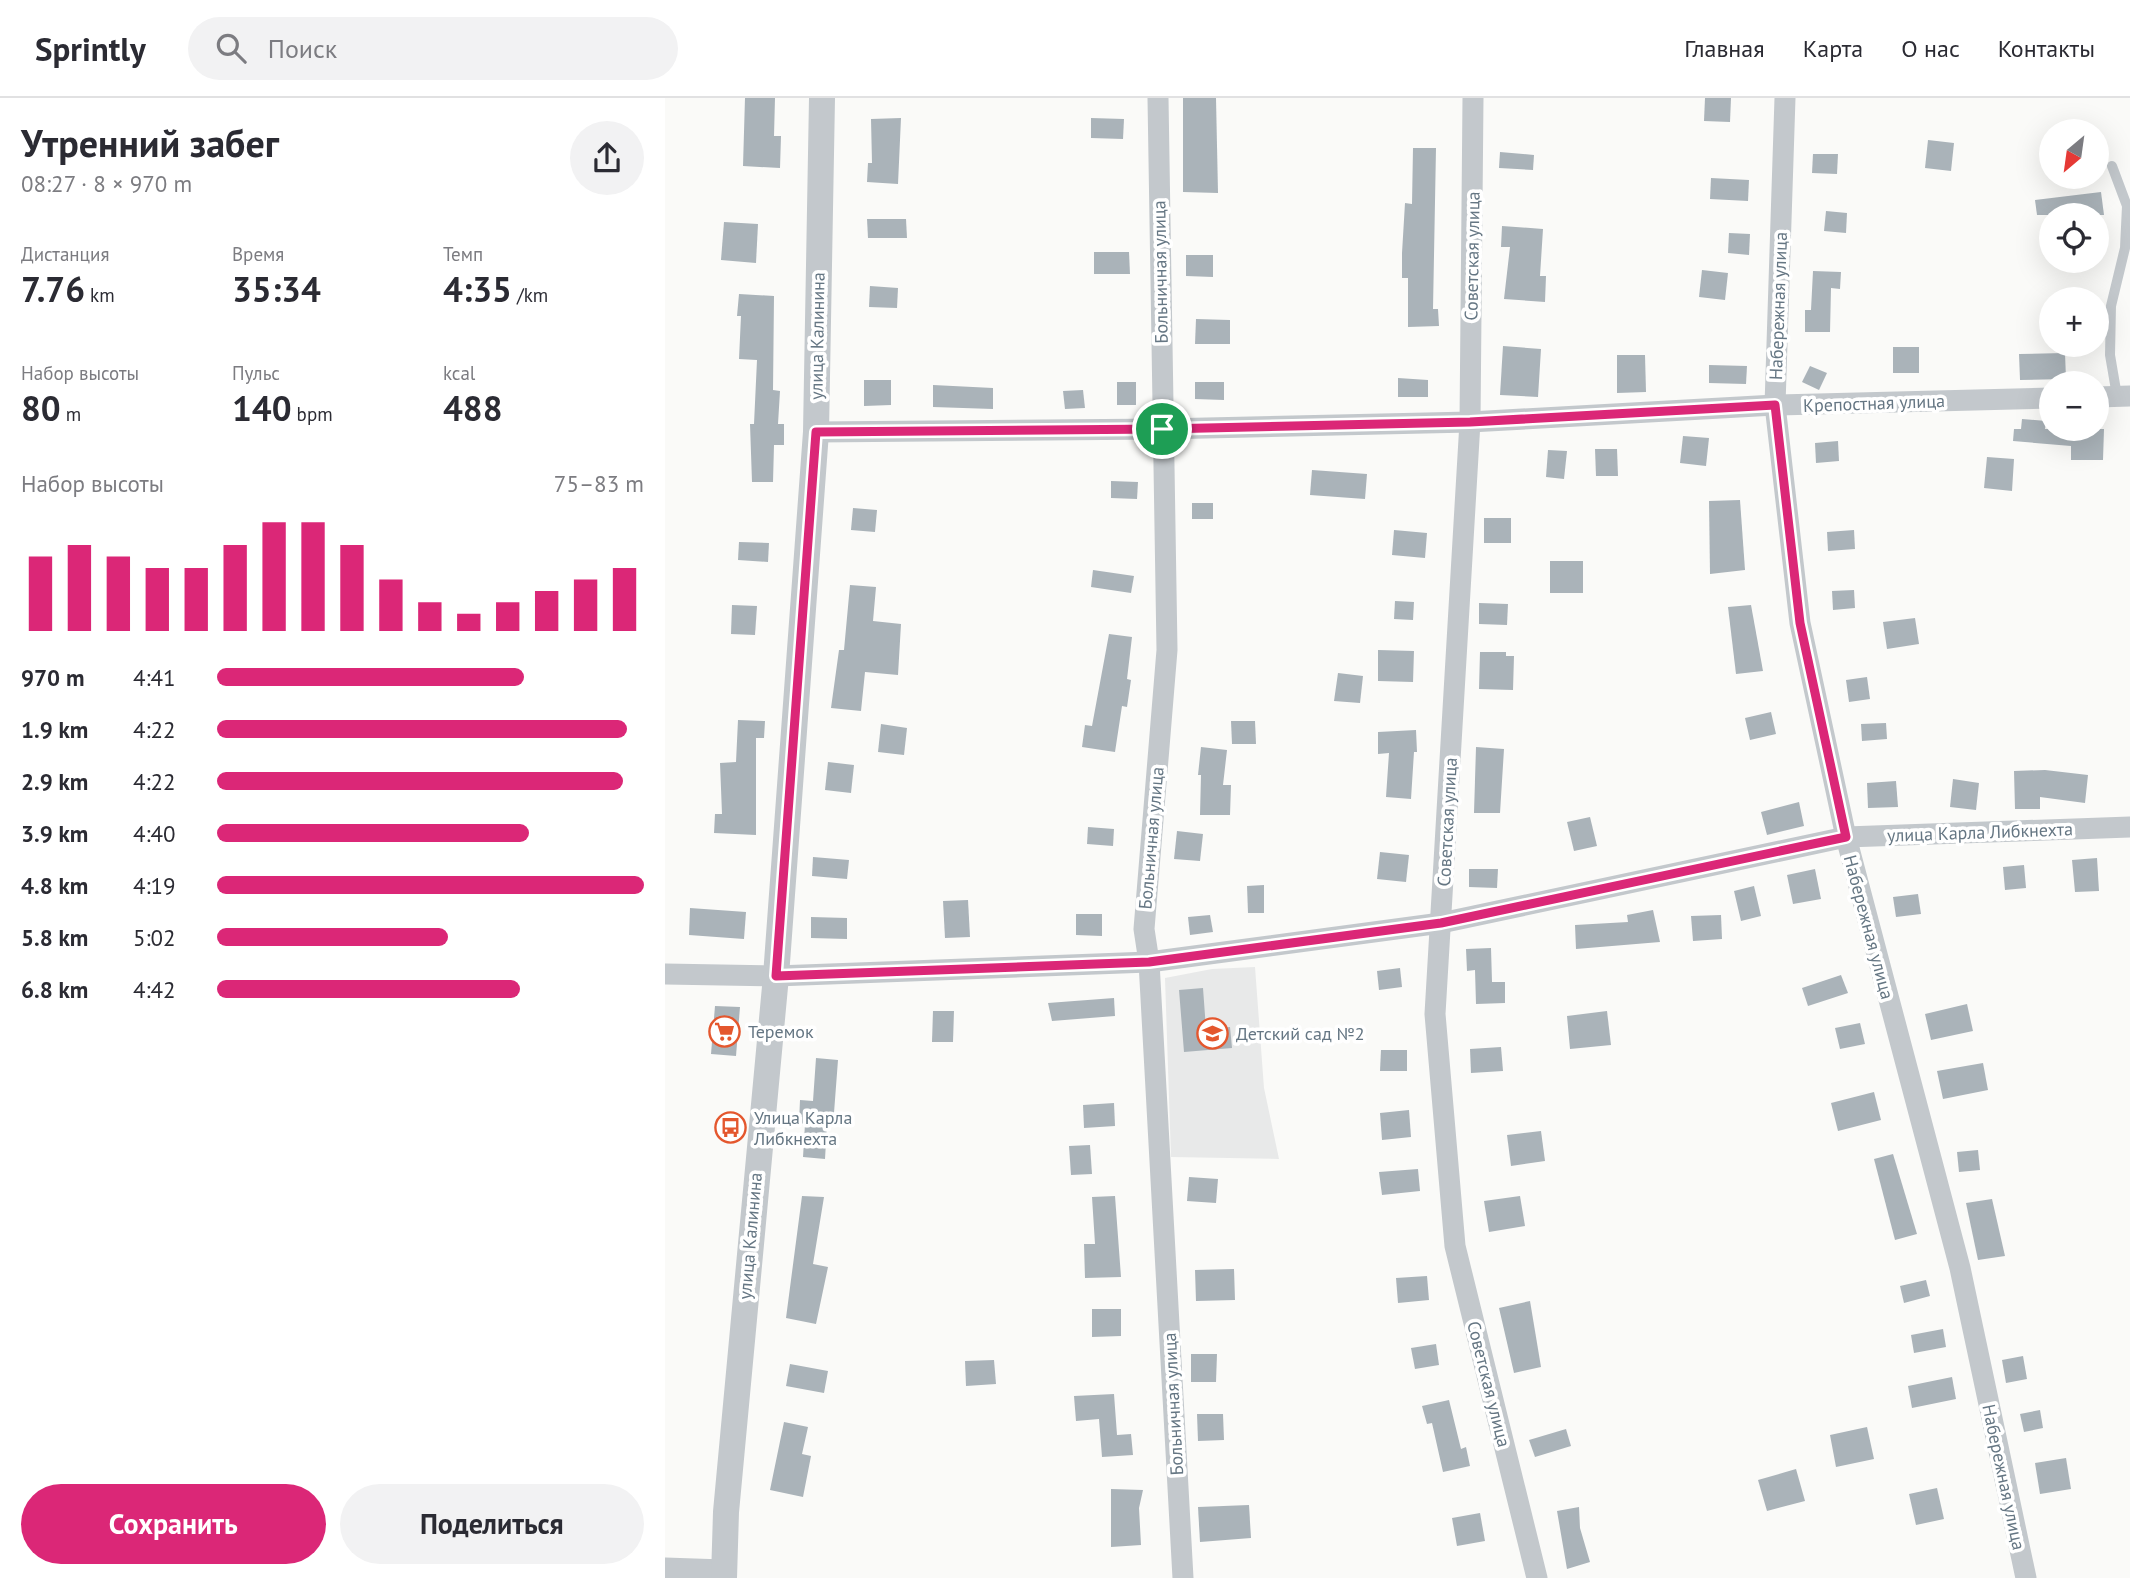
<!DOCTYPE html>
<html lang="ru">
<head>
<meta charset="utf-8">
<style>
	body { margin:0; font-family:"PT Sans",sans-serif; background:#f2f2f3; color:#2b2b33; height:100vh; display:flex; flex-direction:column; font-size:26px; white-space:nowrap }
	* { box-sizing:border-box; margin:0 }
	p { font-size:23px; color:#7c7c81 }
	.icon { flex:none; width:38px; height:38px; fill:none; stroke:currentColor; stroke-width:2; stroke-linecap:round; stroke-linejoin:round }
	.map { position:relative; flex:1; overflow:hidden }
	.side { display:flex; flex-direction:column; background:#fff; width:665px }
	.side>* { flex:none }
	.needle { width:46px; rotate:209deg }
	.tools { position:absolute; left:1374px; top:21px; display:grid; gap:14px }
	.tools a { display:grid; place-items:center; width:70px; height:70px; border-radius:50%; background:#fff; box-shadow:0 7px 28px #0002; font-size:35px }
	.pin { position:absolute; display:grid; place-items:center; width:60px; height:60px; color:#fff; margin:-30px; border:4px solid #fff; border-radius:50%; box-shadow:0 2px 7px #0007 }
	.round { display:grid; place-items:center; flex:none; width:74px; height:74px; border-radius:37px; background:#f2f2f3 }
	.headline { display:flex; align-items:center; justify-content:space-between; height:119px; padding:0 21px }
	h1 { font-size:38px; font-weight:600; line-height:52px }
	.stats { display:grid; grid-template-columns:repeat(3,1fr); gap:10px; height:119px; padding:7px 21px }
	.stats div { display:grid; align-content:center }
	.stats b { font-size:35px; font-weight:600 }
	.stats small { font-size:19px; font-weight:400 }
	.stats p { font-size:19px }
	.chart { height:196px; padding:14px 21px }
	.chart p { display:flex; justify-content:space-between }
	.chart svg { width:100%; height:126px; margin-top:7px; stroke:#db2777; stroke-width:6 }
	.primary-button { display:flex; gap:14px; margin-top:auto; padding:14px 21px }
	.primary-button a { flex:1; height:80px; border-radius:42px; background:#db2777; color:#fff; font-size:28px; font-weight:600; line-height:80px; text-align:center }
	.primary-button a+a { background:#f2f2f3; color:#2b2b33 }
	ul { padding:0 21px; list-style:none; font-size:23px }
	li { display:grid; grid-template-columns:112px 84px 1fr; align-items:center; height:52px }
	li i { height:18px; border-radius:9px; background:#db2777 }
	header { display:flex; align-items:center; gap:42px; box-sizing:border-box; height:98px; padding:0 35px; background:#fff; border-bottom:2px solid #e1e1e2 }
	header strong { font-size:33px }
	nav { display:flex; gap:38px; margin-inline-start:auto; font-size:24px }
	.search { width:490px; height:63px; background:#f2f2f3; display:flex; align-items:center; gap:18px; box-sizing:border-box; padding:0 24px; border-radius:38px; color:#7c7c81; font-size:26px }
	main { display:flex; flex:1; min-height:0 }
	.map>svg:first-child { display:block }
	.built { fill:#e8e9e9 }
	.building { fill:#aab3b9 }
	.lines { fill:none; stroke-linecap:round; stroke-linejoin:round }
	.service { stroke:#c3c8cc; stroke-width:10 }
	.minor { stroke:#c3c8cc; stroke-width:21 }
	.tertiary { stroke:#c3c8cc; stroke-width:26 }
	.route-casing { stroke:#fff; stroke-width:14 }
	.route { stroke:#db2777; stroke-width:9 }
	.labels { text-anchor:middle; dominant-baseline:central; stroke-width:7; stroke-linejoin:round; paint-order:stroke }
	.street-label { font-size:18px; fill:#657683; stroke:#fff }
	.poi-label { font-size:18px; fill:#657683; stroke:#fff; text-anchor:start }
</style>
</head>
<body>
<header>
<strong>Sprintly</strong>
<div class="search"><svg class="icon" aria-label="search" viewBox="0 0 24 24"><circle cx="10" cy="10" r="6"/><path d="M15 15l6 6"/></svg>Поиск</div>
<nav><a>Главная</a><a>Карта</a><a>О нас</a><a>Контакты</a></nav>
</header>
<main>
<section class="side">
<div class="headline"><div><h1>Утренний забег</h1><p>08:27 · 8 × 970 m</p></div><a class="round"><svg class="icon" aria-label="share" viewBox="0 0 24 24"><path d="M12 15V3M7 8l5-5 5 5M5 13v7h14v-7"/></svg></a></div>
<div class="stats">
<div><p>Дистанция</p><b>7.76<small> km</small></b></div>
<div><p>Время</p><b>35:34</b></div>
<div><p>Темп</p><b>4:35<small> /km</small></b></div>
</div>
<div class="stats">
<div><p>Набор высоты</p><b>80<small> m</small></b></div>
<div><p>Пульс</p><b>140<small> bpm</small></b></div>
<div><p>kcal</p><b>488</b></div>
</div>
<div class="chart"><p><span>Набор высоты</span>75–83 m</p>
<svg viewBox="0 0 160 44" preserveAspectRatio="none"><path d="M5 44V18M15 44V14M25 44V18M35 44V22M45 44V22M55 44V14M65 44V6M75 44V6M85 44V14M95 44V26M105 44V34M115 44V38M125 44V34M135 44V30M145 44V26M155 44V22"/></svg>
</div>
<ul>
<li><b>970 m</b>4:41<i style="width:72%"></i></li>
<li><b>1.9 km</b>4:22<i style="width:96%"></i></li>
<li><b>2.9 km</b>4:22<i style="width:95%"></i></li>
<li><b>3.9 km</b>4:40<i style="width:73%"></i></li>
<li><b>4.8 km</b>4:19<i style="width:100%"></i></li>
<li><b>5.8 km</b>5:02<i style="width:54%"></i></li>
<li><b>6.8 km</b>4:42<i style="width:71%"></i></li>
</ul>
<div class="primary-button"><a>Сохранить</a><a>Поделиться</a></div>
</section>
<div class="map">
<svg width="1465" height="1480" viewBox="0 0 1465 1480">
	<rect width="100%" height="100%" fill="#fafaf8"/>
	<!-- built -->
	<path class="built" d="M590,869l9,121 15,71 -108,-2 -6,-179 47,-9z"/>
	<!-- building -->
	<g class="building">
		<path d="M80,0h30l-1,38h7l-1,32 -37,-2z"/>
		<path d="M518,0h33l2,95 -35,-1z"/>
		<path d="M1040,0h26l-1,24 -26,-1z"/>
		<path d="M236,20l-3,66 -31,-2 1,-19h4l-1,-44z"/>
		<path d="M426,20l33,1 -1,20 -32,-1z"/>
		<path d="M1263,42l26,3 -3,28 -26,-3z"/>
		<path d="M748,50h23l-3,161h5l1,17 -31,1v-49h-6v-25l3,-50 7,1z"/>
		<path d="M835,54l34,3 -1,15 -34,-2z"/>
		<path d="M1148,56h25l-1,20 -25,-1z"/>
		<path d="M1046,80l38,2 -1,21 -38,-2z"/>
		<path d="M1436,94l3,23h-67l-2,-15z"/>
		<path d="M1161,113l21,2 -1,20 -22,-2z"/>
		<path d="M202,121h39l1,19h-39z"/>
		<path d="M59,124l34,2 -2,39 -35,-3z"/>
		<path d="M837,128l41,3 -3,47h6l-1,26 -41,-3 6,-52h-9z"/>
		<path d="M1064,135l21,1 -1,21 -21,-2z"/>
		<path d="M429,154h35l1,22h-36z"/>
		<path d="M521,157h27v22l-27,-1z"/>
		<path d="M1037,172l26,3 -3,27 -26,-3z"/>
		<path d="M1148,173l28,1 -1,17 -9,-1 -1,44h-25v-22h6z"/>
		<path d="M205,188l28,2 -1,20 -28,-1z"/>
		<path d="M74,196l35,2 -1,94 7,1 -2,33h6v21h-10l-1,37h-21l-2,-58h4l3,-64 -18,-1 2,-43h-4z"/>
		<path d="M531,221l34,1v24h-35z"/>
		<path d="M838,248l38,3 -3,48 -38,-2z"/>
		<rect x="1228" y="249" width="26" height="26"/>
		<path d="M1400,255l1,26 -46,1 -1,-26z"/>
		<path d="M952,257h28l1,37 -29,1z"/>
		<path d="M1044,267l38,1 -1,18 -37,-1z"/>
		<path d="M1145,268l17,7 -8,17 -17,-8z"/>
		<path d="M733,280l30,2v17h-30z"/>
		<path d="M199,282h27v25l-27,1z"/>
		<rect x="452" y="284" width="19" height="23"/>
		<path d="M530,284h29v18l-29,-1z"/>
		<path d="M268,287l60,3v21l-60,-2z"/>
		<path d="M418,292l2,18 -20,1 -2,-18z"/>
		<path d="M1357,321l24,2 -1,8h59l-1,31h-32v-14l-58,-5 1,-12h7z"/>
		<path d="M1018,338l26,2 -3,28 -26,-3z"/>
		<path d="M1173,343l1,20 -23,2 -1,-20z"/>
		<path d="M930,351h22l1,27h-22z"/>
		<path d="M883,352l19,1 -3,28 -18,-2z"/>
		<path d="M1322,359l27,2 -2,32 -28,-3z"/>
		<path d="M647,372l55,4 -2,25 -55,-4z"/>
		<path d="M446,383l27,1 -1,17 -26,-1z"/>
		<path d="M1075,402l5,70 -35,4 -1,-73z"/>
		<rect x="527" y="405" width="21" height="16"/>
		<path d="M188,410l24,2 -2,22 -24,-2z"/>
		<rect x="819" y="420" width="27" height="25"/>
		<path d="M729,432l33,3 -2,25 -33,-3z"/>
		<path d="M1189,432l1,19 -27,2 -1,-19z"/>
		<path d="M74,444l30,1 -1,19 -30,-2z"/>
		<rect x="885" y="463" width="33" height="32"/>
		<path d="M428,472l41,6 -3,17 -40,-6z"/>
		<path d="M185,487l26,2 -3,34 28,3 -3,51 -33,-3 -4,39 -30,-3 8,-58h5z"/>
		<path d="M1189,492l1,18 -22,2 -1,-19z"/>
		<path d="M730,503l19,1 -1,18 -19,-1z"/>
		<path d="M814,505l29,1 -1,21 -28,-1z"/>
		<path d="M67,507l25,1 -2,29 -24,-1z"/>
		<path d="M1086,507l12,66 -27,3 -8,-67z"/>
		<path d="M1250,520l4,26 -32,5 -4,-27z"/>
		<path d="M444,536l23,3 -5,42 4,1 -4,27 -5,-1 -7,46 -33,-5 3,-22 7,1z"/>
		<path d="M713,552l36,1 -1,31 -35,-1z"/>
		<path d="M815,554h26v4h8l-1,34 -34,-1z"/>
		<path d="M673,575l25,3 -3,27 -26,-2z"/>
		<path d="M1202,579l3,22 -21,3 -3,-22z"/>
		<path d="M1106,614l5,22 -26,6 -5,-22z"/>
		<path d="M73,622l27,1 -1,17h-8v97l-42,-2 1,-19h7l-2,-51 16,-1z"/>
		<path d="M566,623h24l1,23h-24z"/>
		<path d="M1221,625l1,16 -25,2 -1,-17z"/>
		<path d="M216,626l26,4 -3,27 -26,-3z"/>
		<path d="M751,632l1,22h-3l-3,47 -25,-2 3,-44 -11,1v-22z"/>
		<path d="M536,649l26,3 -4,35h8l-1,30h-30l1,-40h-3z"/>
		<path d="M811,649l28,2 -4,64h-26z"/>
		<path d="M163,664l26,3 -3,28 -26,-3z"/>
		<path d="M1380,672l43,5 -3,28 -45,-6v12h-25l-1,-38z"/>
		<path d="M1288,681l26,4 -3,27 -26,-3z"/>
		<path d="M1231,683l2,26 -30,1 -1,-25z"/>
		<path d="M1134,704l5,24 -37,9 -6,-23z"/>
		<path d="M925,719l7,29 -23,5 -7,-29z"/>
		<path d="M423,729l26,2 -1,17 -26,-2z"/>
		<path d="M512,733l26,3 -3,27 -26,-2z"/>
		<path d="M715,754l29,3 -3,27 -29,-3z"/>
		<path d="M148,759l36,3 -2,19 -35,-3z"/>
		<path d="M1432,760l2,33 -24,1 -3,-32z"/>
		<path d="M1359,767l2,23 -21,2 -2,-23z"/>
		<path d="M804,771h29l-1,19 -28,-1z"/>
		<path d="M1150,771l6,30 -28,5 -6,-29z"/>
		<path d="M599,787v28h-16l-1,-27z"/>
		<path d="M1089,788l7,30 -20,5 -7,-30z"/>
		<path d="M1253,796l3,20 -25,3 -3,-20z"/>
		<path d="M303,802l2,37 -25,1 -2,-37z"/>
		<path d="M25,810l56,4 -2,27 -55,-4z"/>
		<path d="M988,812l7,32 -84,7 -1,-24 53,-3 -1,-7z"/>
		<path d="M411,816h26v22l-26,-1z"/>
		<path d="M545,817l3,17 -23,3 -2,-18z"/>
		<path d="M1056,817l1,24 -29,2 -2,-25z"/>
		<path d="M146,819l36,1v21l-36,-1z"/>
		<path d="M826,850l1,34h13v21l-29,1 -1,-34 -8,1 -1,-22z"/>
		<path d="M735,870l2,19 -23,3 -2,-19z"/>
		<path d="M1176,877l7,18 -40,13 -6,-18z"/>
		<path d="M538,890l3,41 24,-2 2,21 -48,4 -5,-62z"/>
		<path d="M449,900l1,18 -63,5 -4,-18z"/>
		<path d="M1302,906l6,27 -42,9 -6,-26z"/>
		<path d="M50,908l25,1 -4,49 -25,-2z"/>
		<path d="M268,913h21l-1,31h-21z"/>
		<path d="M942,913l4,34 -41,4 -3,-33z"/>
		<path d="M1195,925l5,21 -25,5 -5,-21z"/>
		<path d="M836,949l2,24 -32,2 -1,-24z"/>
		<path d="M716,952h26v21h-27z"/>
		<path d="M151,960l22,2 -5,66 -6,-1 -2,34 -22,-2 2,-33 -6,-1 1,-23 13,1z"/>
		<path d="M1318,965l5,27 -45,9 -6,-28z"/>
		<path d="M1209,994l7,28 -43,11 -7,-28z"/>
		<path d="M449,1005l1,23 -31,2 -1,-23z"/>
		<path d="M744,1012l2,27 -29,3 -2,-27z"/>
		<path d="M876,1033l4,30 -34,5 -4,-31z"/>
		<path d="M425,1047l2,29 -21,1 -2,-29z"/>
		<path d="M1313,1052l2,20 -21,2 -2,-20z"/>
		<path d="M1228,1056l24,80 -22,6 -21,-81z"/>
		<path d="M753,1071l2,22 -38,4 -3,-23z"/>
		<path d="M524,1079l29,2 -2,24 -29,-2z"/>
		<path d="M137,1098l22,1 -11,67 15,3 -12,57 -30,-6z"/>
		<path d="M450,1098l6,81 -36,1 -1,-34h11l-3,-47z"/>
		<path d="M855,1098l5,30 -36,6 -5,-31z"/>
		<path d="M1327,1101l13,57 -27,4 -12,-57z"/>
		<path d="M569,1171l1,31 -39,1 -1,-31z"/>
		<path d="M762,1178l2,24 -31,3 -2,-25z"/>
		<path d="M1261,1182l4,16 -26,7 -4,-17z"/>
		<path d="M865,1203l11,66 -27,6 -15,-65z"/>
		<path d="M427,1211h29v27l-29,1z"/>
		<path d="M1278,1231l3,18 -32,6 -3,-18z"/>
		<path d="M771,1246l3,21 -24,4 -4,-21z"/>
		<path d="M526,1256h26l-1,28h-25z"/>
		<path d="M1358,1258l4,23 -21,4 -4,-23z"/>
		<path d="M329,1262l2,24 -30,2 -1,-25z"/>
		<path d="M125,1266l38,7 -4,22 -38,-7z"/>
		<path d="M1287,1279l4,22 -44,9 -4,-22z"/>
		<path d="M449,1296l3,41 14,-1 2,21 -31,2 -3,-38 -23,2 -2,-25z"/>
		<path d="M784,1302l12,49 5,-2 4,19 -27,6 -11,-49 -5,1 -5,-18z"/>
		<path d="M1375,1312l3,18 -19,4 -4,-18z"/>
		<path d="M532,1316h26l1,26 -26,1z"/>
		<path d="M119,1324l24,5 -6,27 9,2 -8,41 -33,-7z"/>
		<path d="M1202,1329l7,32 -38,8 -6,-32z"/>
		<path d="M901,1331l5,17 -36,11 -6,-17z"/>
		<path d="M1401,1360l5,31 -31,5 -5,-31z"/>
		<path d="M1131,1371l9,32 -38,10 -9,-31z"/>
		<path d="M1272,1390l7,31 -28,6 -7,-31z"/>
		<path d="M446,1391l32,1 -4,18 2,37 -30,2z"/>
		<path d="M584,1407l2,33 -51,4 -2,-35z"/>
		<path d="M914,1409l1,21 10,34 -23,7 -10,-58z"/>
		<path d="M815,1415l5,28 -28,5 -5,-28z"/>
	</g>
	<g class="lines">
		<!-- service -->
		<path class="service" d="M1447,68l15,40 -2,42 -14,58 -1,49 7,41"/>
		<!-- minor -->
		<g class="minor">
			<path d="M493,0l9,552 -23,279 5,33 34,616"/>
			<path d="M808,0l-3,324 -35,592 20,232 82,332"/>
			<path d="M1120,0l-10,307 25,218 46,214 114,431 66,310"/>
			<path d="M1432,299l33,-1"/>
			<path d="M151,334l346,-3 308,-7 305,-17 276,-7"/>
			<path d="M0,876l111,2 373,-14 292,-39 405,-86 284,-10"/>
			<path d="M0,1470l59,2"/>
		</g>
		<!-- tertiary -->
		<path class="tertiary" d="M59,1480l2,-66 50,-536 40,-544 6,-334"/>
	</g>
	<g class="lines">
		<defs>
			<path id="route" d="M1110,307l25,218 46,214 -405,86 -292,39 -373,14 40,-544 346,-3 308,-7z"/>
		</defs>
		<!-- route casing -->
		<use href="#route" class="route-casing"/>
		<!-- route -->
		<use href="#route" class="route"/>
	</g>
	<!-- icons -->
	<defs>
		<symbol id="supermarket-ring" viewBox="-11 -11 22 22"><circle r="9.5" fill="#fff" stroke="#e4572e" stroke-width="1.5"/><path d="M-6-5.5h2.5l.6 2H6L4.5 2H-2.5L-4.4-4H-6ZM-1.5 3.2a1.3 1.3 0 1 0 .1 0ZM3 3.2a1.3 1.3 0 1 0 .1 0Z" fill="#e4572e"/></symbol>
		<symbol id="school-ring" viewBox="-11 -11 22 22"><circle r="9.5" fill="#fff" stroke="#e4572e" stroke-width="1.5"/><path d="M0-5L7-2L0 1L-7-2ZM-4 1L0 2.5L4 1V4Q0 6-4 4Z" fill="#e4572e"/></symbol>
		<symbol id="bus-ring" viewBox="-11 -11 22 22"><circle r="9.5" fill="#fff" stroke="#e4572e" stroke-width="1.5"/><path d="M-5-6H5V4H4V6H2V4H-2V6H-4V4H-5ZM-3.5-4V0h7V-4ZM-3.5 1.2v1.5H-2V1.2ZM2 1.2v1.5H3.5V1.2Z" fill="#e4572e"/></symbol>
	</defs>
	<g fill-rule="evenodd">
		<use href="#supermarket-ring" x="42" y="916" width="35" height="35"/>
		<use href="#school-ring" x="530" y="918" width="35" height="35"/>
		<use href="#bus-ring" x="48" y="1012" width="35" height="35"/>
	</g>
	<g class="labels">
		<!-- street labels -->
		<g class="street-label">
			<text transform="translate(807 158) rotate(-89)">Советская улица</text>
			<text transform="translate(495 174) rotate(-91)">Больничная улица</text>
			<text transform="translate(1113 208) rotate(-88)">Набережная улица</text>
			<text transform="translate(152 238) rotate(-89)">улица Калинина</text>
			<text transform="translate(1209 305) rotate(-2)">Крепостная улица</text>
			<text transform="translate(782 724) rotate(-87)">Советская улица</text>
			<text transform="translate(1315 734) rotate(-2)">улица Карла Либкнехта</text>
			<text transform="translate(486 740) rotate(-85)">Больничная улица</text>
			<text transform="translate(1204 829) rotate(75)">Набережная улица</text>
			<text transform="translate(85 1138) rotate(-85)">улица Калинина</text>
			<text transform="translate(824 1286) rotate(76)">Советская улица</text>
			<text transform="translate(508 1306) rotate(-93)">Больничная улица</text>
			<text transform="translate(1339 1379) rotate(78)">Набережная улица</text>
		</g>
		<!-- poi labels -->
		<g class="poi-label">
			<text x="83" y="933">Теремок</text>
			<text x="571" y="935">Детский сад №2</text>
			<text x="89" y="1019">Улица Карла<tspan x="89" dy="21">Либкнехта</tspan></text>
		</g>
	</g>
</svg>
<div class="tools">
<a><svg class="needle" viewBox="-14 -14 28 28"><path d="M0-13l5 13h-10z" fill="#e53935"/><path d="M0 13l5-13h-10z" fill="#7c7c81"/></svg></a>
<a><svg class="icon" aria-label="locate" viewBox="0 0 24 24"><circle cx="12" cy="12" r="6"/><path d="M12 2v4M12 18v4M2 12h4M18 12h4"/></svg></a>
<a>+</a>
<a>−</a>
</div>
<div class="pin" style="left:497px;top:331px;background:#1e9e55"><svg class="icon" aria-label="arrive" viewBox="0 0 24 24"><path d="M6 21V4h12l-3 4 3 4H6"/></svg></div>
</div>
</main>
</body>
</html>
